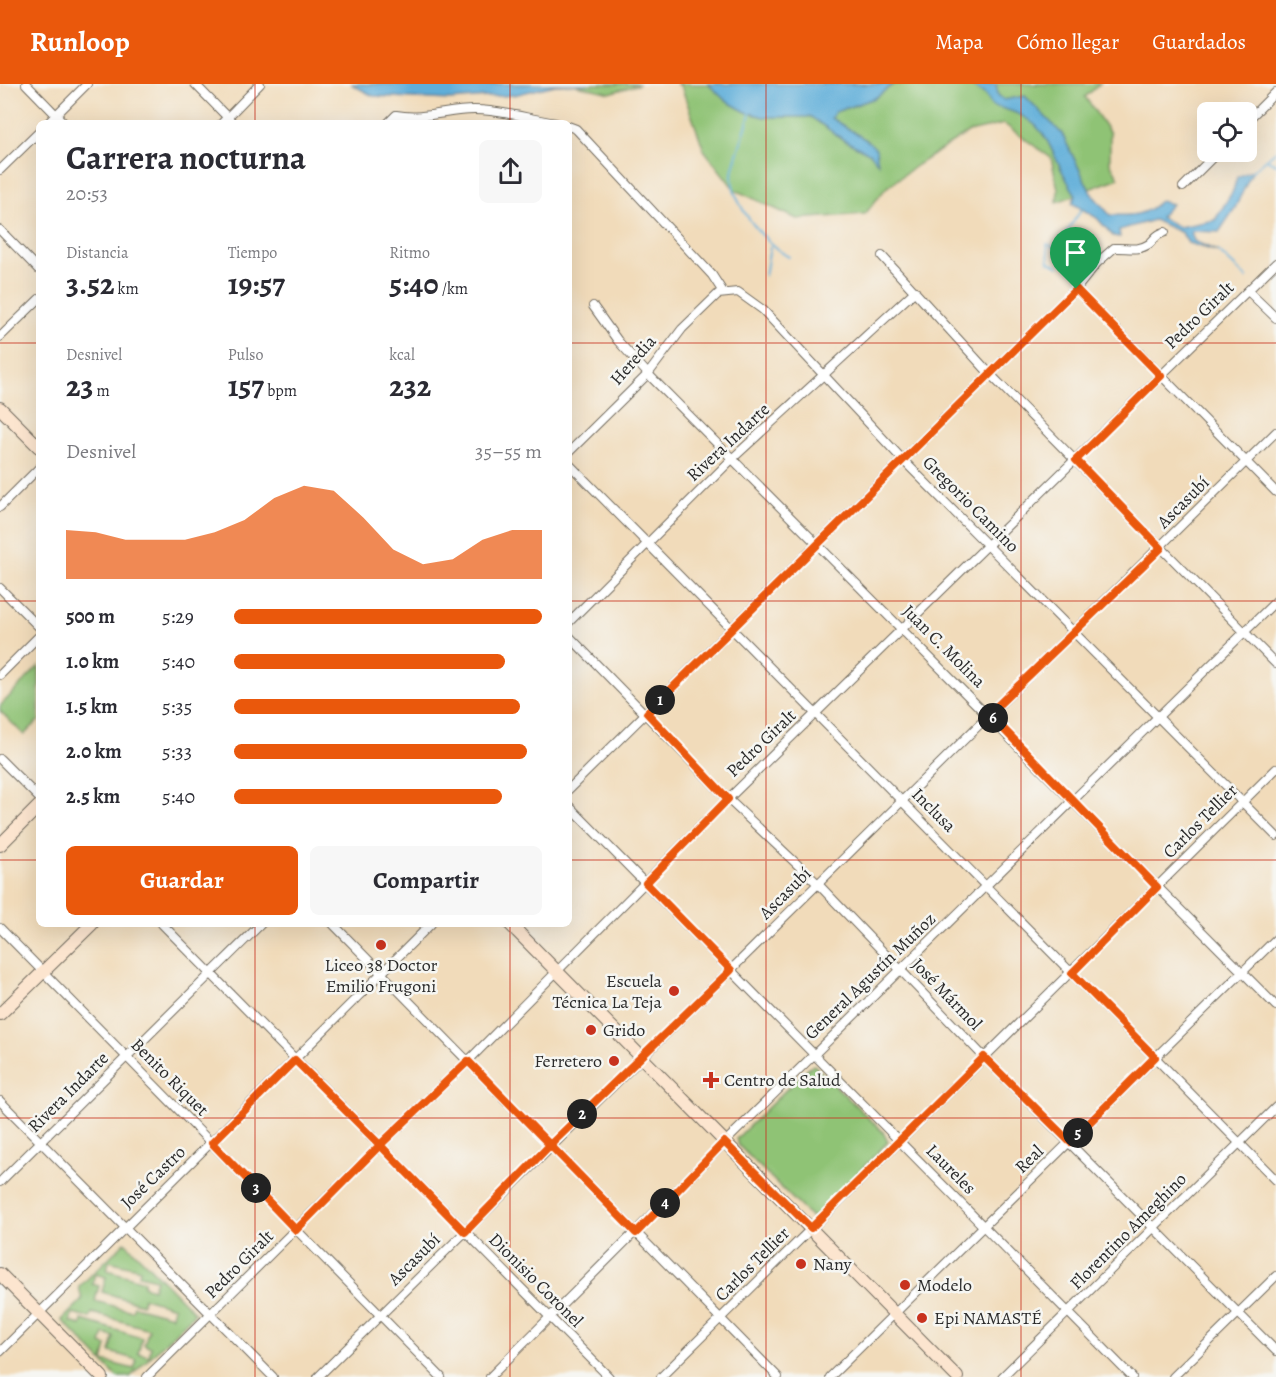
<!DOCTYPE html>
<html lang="es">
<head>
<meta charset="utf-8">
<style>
	body { margin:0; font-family:Alegreya,serif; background:#f7f7f7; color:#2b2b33; height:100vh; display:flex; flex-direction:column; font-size:22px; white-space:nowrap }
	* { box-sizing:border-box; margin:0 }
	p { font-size:20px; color:#7c7c81 }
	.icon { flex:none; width:33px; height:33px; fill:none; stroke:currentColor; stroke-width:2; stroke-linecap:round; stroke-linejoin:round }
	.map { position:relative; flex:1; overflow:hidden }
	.details { position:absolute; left:36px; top:36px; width:536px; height:807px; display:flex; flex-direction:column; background:#fff; border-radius:9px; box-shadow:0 6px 24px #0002 }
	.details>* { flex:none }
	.fabs { position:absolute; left:1197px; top:18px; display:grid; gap:12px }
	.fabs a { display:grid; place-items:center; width:60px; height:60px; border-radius:9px; background:#fff; box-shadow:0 6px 24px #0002; font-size:30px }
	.pin { position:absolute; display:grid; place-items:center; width:51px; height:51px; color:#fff; margin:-62px -26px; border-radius:50% 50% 50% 0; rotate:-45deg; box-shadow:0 0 6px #0007 }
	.pin .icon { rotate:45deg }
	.km { position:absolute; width:30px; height:30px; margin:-15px; border-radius:50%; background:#222; color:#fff; font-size:16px; line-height:30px; text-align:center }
	.round { display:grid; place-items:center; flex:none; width:63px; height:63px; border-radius:9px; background:#f7f7f7 }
	.headline { display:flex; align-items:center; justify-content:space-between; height:102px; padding:0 30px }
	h1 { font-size:33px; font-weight:700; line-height:45px }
	.stats { display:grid; grid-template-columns:repeat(3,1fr); gap:9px; height:102px; padding:6px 30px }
	.stats div { display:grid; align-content:center }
	.stats b { font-size:30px; font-weight:700 }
	.stats small { font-size:16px; font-weight:400 }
	.stats p { font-size:16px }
	.chart { height:168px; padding:12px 30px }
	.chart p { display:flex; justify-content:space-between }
	.chart svg { width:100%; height:108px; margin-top:6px; fill:#ea580c; opacity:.7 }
	.primary-button { display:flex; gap:12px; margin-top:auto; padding:12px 30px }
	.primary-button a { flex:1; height:69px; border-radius:9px; background:#ea580c; color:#fff; font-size:24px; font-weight:700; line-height:69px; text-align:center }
	.primary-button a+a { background:#f7f7f7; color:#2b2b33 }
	ul { padding:0 30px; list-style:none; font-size:20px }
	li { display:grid; grid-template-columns:96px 72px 1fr; align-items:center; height:45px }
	li i { height:15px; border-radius:8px; background:#ea580c }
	header { display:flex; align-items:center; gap:36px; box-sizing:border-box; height:84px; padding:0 30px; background:#ea580c; color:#fff }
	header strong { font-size:28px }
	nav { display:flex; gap:33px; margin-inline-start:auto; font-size:21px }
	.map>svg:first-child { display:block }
	.green { fill:#8fc374; stroke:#5d7750; stroke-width:1.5; fill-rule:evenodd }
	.water { fill:#5eaed9; stroke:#446c82; stroke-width:1.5 }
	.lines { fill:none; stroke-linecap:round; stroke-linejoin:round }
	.stream { stroke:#5eaed9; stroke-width:2 }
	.street-casing { stroke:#70695d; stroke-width:10 }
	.secondary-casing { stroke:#70695d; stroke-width:14 }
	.street { stroke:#fff; stroke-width:8 }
	.secondary { stroke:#fce5cf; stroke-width:12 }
	.route-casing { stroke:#fff; stroke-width:12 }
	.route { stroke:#ea580c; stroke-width:8 }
	.grid { fill:none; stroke:#c8321e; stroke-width:1.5; stroke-opacity:0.55 }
	.poi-dot { fill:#c8321e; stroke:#f6f6f2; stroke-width:2 }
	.labels { text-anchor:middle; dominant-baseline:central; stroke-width:5; stroke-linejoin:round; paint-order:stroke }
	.street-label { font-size:18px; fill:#2b2b2b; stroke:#f6f6f2 }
	.poi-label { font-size:18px; fill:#2b2b2b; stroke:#f6f6f2; text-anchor:start }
</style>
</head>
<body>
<header>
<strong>Runloop</strong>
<nav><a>Mapa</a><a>Cómo llegar</a><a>Guardados</a></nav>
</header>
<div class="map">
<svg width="1276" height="1293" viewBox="0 0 1276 1293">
	<rect width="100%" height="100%" fill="#f6f6f2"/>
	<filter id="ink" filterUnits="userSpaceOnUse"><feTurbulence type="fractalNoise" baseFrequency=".0167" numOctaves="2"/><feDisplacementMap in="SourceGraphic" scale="12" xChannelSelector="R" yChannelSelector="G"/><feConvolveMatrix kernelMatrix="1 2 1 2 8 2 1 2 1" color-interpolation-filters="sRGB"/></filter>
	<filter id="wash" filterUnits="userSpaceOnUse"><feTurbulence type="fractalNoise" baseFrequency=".008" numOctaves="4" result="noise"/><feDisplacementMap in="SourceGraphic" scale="24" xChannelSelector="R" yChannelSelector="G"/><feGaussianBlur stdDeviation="1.35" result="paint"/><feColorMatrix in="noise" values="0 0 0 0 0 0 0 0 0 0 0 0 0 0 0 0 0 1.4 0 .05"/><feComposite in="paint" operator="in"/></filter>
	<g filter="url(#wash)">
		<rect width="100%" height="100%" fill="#f1dbba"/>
		<!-- green -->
		<g class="green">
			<path d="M589,0h51l-30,9 -34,-8z"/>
			<path d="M676,0h32l18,17 20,11 18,5h47l33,23 27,14 -3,-13 -37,-22 4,-7 40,-14 19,-14h75l17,11 6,11c62,12 53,44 84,89l-19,7 1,-13 -7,-31 -47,-34 -35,8 -52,33 -31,23 -21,26 -68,5 -62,-29 -31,-40 -23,-64z"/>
			<path d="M996,0h104l-15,13 25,36v30l9,15 -30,11 -27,-55 -37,-38 -21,4 -6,-5z"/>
			<path d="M39,582v54l-15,15 -24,-24v-5z"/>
			<path d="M814,981l69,67 5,10 -72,74 -5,1 -72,-71 -3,-7 74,-73z"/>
			<path d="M125,1158l70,71 -65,64h-13l-55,-57 20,-20 -3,-13zM109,1177l31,8 -1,6 17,4 -3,10 -10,-3 1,-5 -37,-11zM95,1190l11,3 -4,15 40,12 2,-6 30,9 -2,9 -38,-10 -2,5 -37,-10 4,-15 -7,-2zM73,1229l17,5 2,-5 57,16 -5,15 7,3 -2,9 -11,-3 4,-15 -60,-18 -1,5 -11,-3zM104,1250l10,3 -4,15 27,8 -3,9 -31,-8 4,-15 -6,-2z"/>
		</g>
		<!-- water -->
		<g class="water">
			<path d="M351,0h238l-34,1 -41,10 -64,5 -77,-4z"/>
			<path d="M708,0h186l-19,14 -40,14 -4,6 37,23 8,8 2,14 -7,-9 -27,-14 -33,-23h-47l-18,-5 -20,-11z"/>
			<path d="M969,0h27l2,11 6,5 21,-4 37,38 29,59 19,22c21,1 35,1 50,-14l12,3 -12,13 19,10 36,-7 18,-29 4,-14 16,-7 -18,38 -16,24 -28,-1 3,10 25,11 -31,-9 -6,-10 -28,-13 -35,10 1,7 -7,-1 -16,-18 -25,-15 4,-8c-31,-45 -22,-77 -84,-89l-6,-11z"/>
		</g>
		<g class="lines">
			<!-- stream -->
			<g class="stream">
				<path d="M751,26c-5,20 -13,39 -18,58 -7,30 31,76 56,89"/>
				<path d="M1268,76l8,4"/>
				<path d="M1251,88l25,-21"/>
				<path d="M1218,167l29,27"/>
				<path d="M1059,183l-10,-5 -2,-18 13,6 6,-4v-13l15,-23"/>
				<path d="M765,192l5,-29"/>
			</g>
		</g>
	</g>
	<g filter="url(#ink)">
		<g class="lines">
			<defs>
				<g id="street">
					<path d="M26,0l38,39"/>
					<path d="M195,0l38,39"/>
					<path d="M1246,38l30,-30"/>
					<path d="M48,39l39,-39"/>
					<path d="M222,39l38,-39"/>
					<path d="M388,39l8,-8c28,5 51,-5 78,-5 28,0 55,9 82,13"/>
					<path d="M568,42l8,3 136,146 11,17"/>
					<path d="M0,86l39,-38"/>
					<path d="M1183,103l35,-35"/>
					<path d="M0,146l39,40"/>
					<path d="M882,172l108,118 286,290"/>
					<path d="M1076,205l200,203"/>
					<path d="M1248,207l28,27"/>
					<path d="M593,222l25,35 30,33 628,632"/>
					<path d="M0,253l39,-38"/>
					<path d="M568,369l80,-79 34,-45 36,-35 20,-2 25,18 140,150 373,376"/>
					<path d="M568,379l708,717"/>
					<path d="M0,423l39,-39"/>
					<path d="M0,504l39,39"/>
					<path d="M568,539l165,-165 182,-167"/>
					<path d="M568,551l160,164 90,85 166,173 292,294"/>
					<path d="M0,591l39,-39"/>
					<path d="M0,675l39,39"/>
					<path d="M568,706l508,-501 21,-26 17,-15c13,-1 23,4 35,-4 6,-5 7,-10 16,-12"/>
					<path d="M568,721l564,572"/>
					<path d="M162,840l447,453"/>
					<path d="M333,840l445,453"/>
					<path d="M0,844l441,449"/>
					<path d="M0,1017l273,276"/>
					<path d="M0,1098l261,-258"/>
					<path d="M0,1268l431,-428"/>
					<path d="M147,1293l233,-232 88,-84 260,-262 548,-536"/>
					<path d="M318,1293l958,-945"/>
					<path d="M490,1293l235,-235 551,-541"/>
					<path d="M661,1293l615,-608"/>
					<path d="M830,1293l446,-438"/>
					<path d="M1002,1293l274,-270"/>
					<path d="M1173,1293l103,-101"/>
				</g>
				<g id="secondary">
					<path d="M0,324l39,39"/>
					<path d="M0,761l39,-39"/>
					<path d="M510,840l447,453"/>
					<path d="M0,930l92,-90"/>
					<path d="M0,1190l102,103"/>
				</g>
			</defs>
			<!-- street casing -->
			<use href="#street" class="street-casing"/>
			<!-- secondary casing -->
			<use href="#secondary" class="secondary-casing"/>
			<!-- street -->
			<use href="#street" class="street"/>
			<!-- secondary -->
			<use href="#secondary" class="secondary"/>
		</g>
	</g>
	<g class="lines" filter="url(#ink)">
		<defs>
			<path id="route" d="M1076,205l-429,424 81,86 -82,84 85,87 -181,175 -82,-84 -88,84 -85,-85 -83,83 84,87 84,-85 85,87 85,-87 86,88 88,-91 87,86 173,-171 86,85 85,-85 -83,-84 85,-86 -168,-173 172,-166 -85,-88 85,-84 -85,-87"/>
		</defs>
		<!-- route casing -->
		<use href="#route" class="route-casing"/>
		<!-- route -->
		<use href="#route" class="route"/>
	</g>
	<!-- grid -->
	<path class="grid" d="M255,0v39M510,0v39M766,0v1293M1021,0v1293M0,259h39M568,259h708M0,517h39M568,517h708M0,776h39M568,776h708M255,840v453M510,840v453M0,1034h1276"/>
	<!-- markers -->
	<g class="poi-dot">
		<circle cx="381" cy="861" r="6"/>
		<circle cx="674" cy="907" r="6"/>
		<circle cx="591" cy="946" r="6"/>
		<circle cx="614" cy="977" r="6"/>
		<path d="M708 987h6v6h6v6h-6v6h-6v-6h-6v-6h6z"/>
		<circle cx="801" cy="1180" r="6"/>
		<circle cx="905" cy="1201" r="6"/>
		<circle cx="922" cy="1234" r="6"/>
	</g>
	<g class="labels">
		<!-- street labels -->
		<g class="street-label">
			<text transform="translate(1199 231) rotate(-44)">Pedro Giralt</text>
			<text transform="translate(633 276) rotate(-49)">Heredia</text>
			<text transform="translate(728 358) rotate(-43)">Rivera Indarte</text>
			<text transform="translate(1183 418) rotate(-45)">Ascasubí</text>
			<text transform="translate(971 420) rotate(45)">Gregorio Camino</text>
			<text transform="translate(944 562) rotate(45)">Juan C. Molina</text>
			<text transform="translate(761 659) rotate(-44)">Pedro Giralt</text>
			<text transform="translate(934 726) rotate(45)">Inclusa</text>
			<text transform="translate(1200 737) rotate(-45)">Carlos Tellier</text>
			<text transform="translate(785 809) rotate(-45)">Ascasubí</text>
			<text transform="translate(870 892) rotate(-44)">General Agustín Muñoz</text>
			<text transform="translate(947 910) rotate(46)">José Mármol</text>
			<text transform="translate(170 993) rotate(45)">Benito Riquet</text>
			<text transform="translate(68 1008) rotate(-45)">Rivera Indarte</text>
			<text transform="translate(1029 1075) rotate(-44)">Real</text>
			<text transform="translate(951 1085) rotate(45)">Laureles</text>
			<text transform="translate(153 1093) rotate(-44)">José Castro</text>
			<text transform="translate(1128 1147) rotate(-45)">Florentino Ameghino</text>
			<text transform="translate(414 1175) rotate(-45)">Ascasubí</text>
			<text transform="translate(239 1180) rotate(-45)">Pedro Giralt</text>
			<text transform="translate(752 1180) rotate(-45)">Carlos Tellier</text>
			<text transform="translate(536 1196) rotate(45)">Dionisio Coronel</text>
		</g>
		<!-- poi labels -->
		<g class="poi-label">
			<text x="381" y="881" text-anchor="middle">Liceo 38 Doctor<tspan x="381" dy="21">Emilio Frugoni</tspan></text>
			<text x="662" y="897" text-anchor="end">Escuela<tspan x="662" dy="21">Técnica La Teja</tspan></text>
			<text x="603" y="946">Grido</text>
			<text x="602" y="977" text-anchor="end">Ferretero</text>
			<text x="724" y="996">Centro de Salud</text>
			<text x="813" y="1180">Nany</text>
			<text x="917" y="1201">Modelo</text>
			<text x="934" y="1234">Epi NAMASTÉ</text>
		</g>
	</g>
</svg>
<div class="fabs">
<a><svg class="icon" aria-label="locate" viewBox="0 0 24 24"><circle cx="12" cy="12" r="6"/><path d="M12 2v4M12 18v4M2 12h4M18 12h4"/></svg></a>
</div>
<div class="pin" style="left:1076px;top:205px;background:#1e9e55"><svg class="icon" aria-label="arrive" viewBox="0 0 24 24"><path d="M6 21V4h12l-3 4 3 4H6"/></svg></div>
<b class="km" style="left:660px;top:616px">1</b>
<b class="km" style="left:582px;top:1030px">2</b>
<b class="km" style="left:256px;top:1104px">3</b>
<b class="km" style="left:665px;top:1119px">4</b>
<b class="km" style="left:1078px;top:1049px">5</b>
<b class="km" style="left:993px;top:634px">6</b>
<section class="details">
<div class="headline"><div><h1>Carrera nocturna</h1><p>20:53</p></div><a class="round"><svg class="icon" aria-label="share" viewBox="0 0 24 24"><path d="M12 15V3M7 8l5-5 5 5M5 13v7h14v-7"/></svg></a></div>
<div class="stats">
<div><p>Distancia</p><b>3.52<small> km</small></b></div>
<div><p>Tiempo</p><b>19:57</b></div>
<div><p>Ritmo</p><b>5:40<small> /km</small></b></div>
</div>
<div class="stats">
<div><p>Desnivel</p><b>23<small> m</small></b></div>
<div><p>Pulso</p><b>157<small> bpm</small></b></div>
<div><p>kcal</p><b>232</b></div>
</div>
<div class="chart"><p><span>Desnivel</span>35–55 m</p>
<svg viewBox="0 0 160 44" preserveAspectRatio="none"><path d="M0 44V24L10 25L20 28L30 28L40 28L50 25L60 20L70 11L80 6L90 8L100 19L110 32L120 38L130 36L140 28L150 24L160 24V44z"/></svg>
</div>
<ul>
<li><b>500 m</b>5:29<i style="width:100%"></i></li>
<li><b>1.0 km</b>5:40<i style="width:88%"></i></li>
<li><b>1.5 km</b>5:35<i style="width:93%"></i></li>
<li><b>2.0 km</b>5:33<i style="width:95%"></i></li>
<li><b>2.5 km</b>5:40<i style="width:87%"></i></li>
</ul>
<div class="primary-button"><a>Guardar</a><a>Compartir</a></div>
</section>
</div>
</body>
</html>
